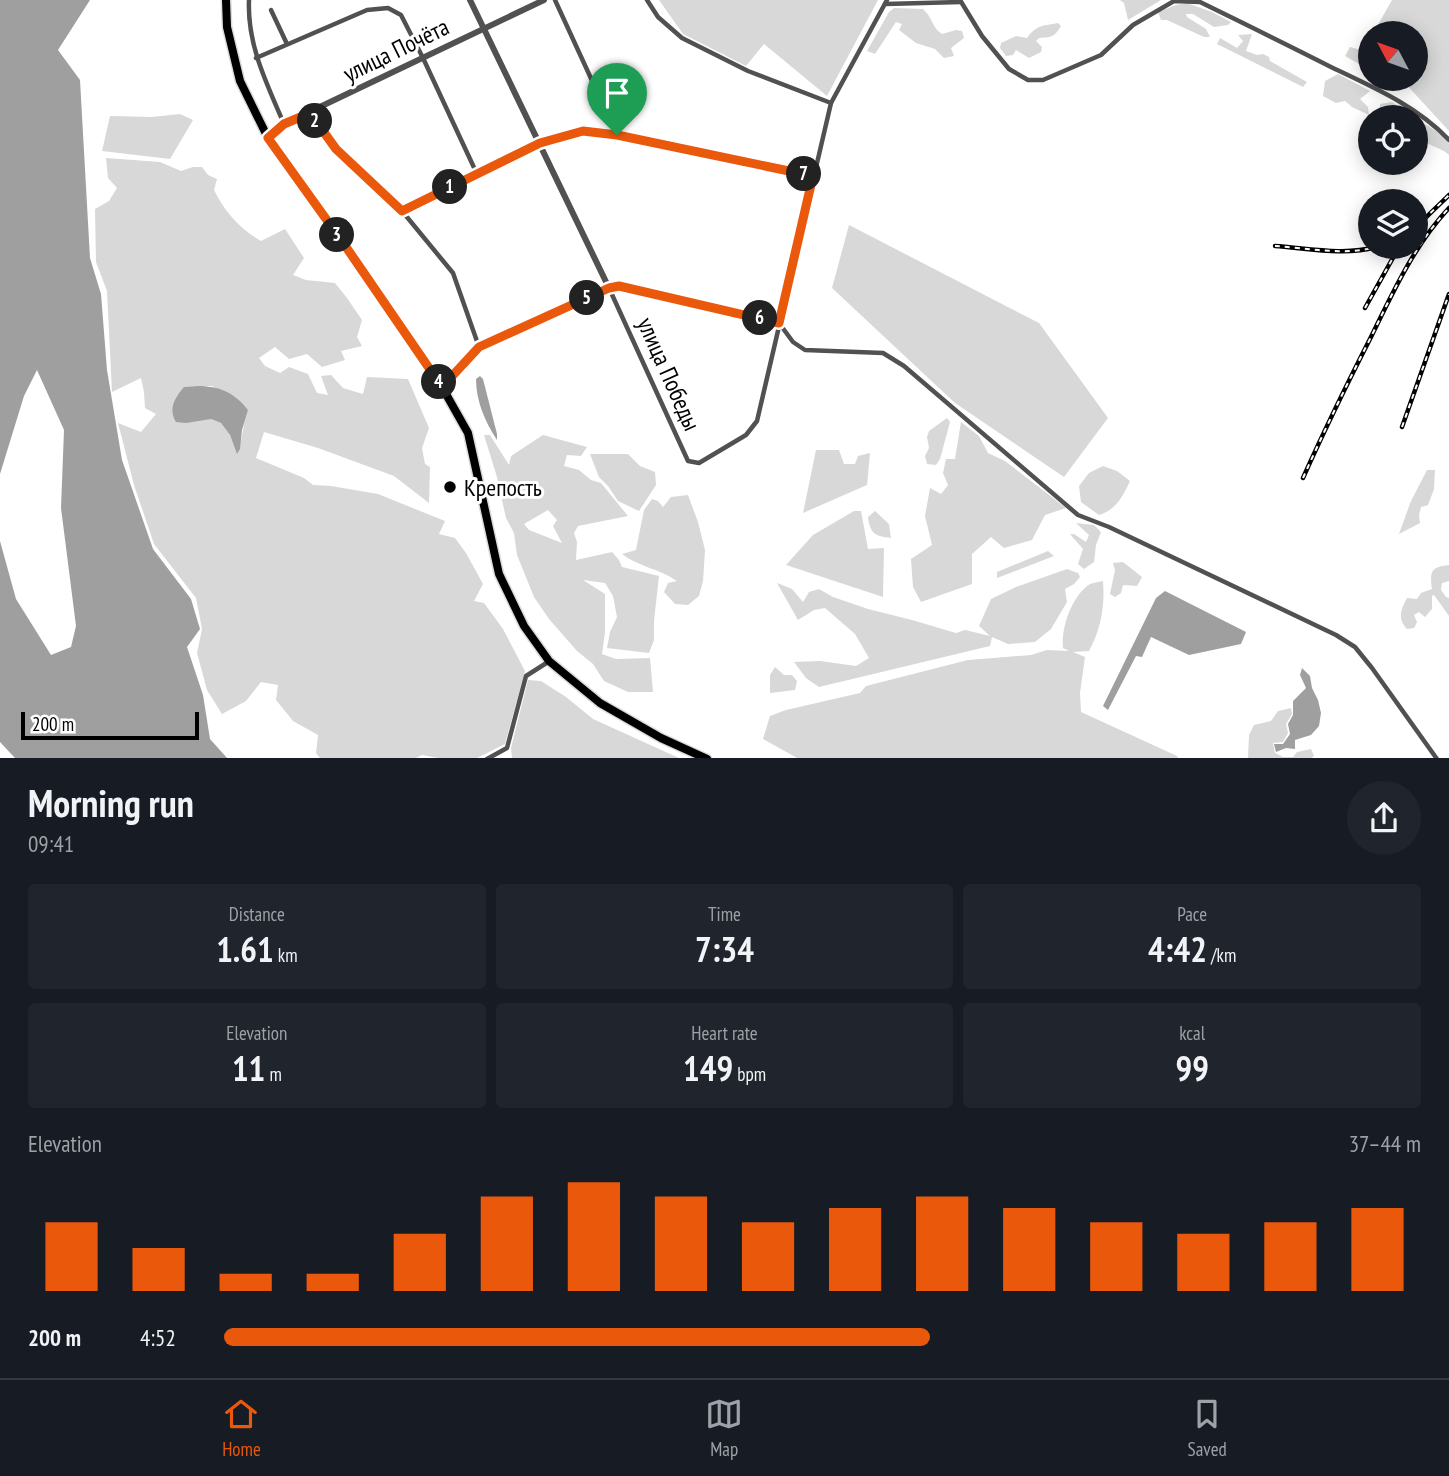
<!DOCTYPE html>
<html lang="en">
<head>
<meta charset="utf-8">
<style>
	body { margin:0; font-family:"PT Sans Narrow",sans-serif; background:#20242c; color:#f1f3f6; height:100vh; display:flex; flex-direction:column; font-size:26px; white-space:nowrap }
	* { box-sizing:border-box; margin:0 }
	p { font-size:23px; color:#9ea1a6 }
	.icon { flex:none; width:38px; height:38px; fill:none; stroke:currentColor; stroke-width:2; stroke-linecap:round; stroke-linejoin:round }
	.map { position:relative; height:758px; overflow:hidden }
	.drawer { display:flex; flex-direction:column; background:#171b24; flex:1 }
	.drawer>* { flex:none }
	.needle { width:46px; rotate:311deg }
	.buttons { position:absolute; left:1358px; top:21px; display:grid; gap:14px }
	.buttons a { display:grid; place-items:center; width:70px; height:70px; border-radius:50%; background:#171b24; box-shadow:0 4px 18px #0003; font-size:35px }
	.scale { position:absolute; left:21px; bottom:18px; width:178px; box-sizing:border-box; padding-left:7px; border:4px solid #000; border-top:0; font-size:19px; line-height:24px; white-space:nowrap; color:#000; -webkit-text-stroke:5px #fff; paint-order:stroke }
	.pin { position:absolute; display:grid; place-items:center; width:60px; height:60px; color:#fff; margin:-72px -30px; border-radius:50% 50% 50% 0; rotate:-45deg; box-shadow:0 0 7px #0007 }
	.pin .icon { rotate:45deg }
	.km { position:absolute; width:35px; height:35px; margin:-18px; border-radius:50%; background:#222; color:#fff; font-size:19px; line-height:35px; text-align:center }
	.round { display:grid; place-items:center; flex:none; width:74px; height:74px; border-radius:37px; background:#20242c }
	.summary { display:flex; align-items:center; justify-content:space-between; height:119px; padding:0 28px }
	h1 { font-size:38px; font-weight:600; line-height:52px }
	.metrics { display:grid; grid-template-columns:repeat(3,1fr); gap:10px; height:119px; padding:7px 28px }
	.metrics div { display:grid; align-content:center; border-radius:7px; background:#20242c; text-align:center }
	.metrics b { font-size:35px; font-weight:600 }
	.metrics small { font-size:19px; font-weight:400 }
	.metrics p { font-size:19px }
	.chart { height:196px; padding:14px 28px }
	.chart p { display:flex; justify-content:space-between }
	.chart svg { width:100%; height:126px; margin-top:7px; stroke:#ea580c; stroke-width:6 }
	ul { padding:0 28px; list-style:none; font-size:23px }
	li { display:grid; grid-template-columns:112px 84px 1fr; align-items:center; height:52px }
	li i { height:18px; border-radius:9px; background:#ea580c }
	.dock { display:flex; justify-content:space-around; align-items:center; height:98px; border-top:2px solid #363941; background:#171b24; font-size:19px; color:#9ea1a6 }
	.dock a { display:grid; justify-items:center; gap:4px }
	.dock .current { color:#ea580c }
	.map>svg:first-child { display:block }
	.green { fill:#d8d8d8; fill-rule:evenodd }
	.water { fill:#9f9f9f }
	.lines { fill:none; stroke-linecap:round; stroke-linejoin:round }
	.primary-casing { stroke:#dbdbdb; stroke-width:11 }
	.minor { stroke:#515151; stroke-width:4.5 }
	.tertiary { stroke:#515151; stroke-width:6 }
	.primary { stroke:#000; stroke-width:8 }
	.rail-casing { stroke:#000; stroke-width:4.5 }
	.rail { stroke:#fff; stroke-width:2; stroke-dasharray:5; stroke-linecap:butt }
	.route-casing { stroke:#fff; stroke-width:14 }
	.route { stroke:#ea580c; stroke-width:9 }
	.poi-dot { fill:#000; stroke:#fff; stroke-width:2.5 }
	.labels { text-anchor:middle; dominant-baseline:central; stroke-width:6; stroke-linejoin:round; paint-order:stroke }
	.street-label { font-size:24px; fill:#000; stroke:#fff }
	.poi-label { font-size:24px; fill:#000; stroke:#fff; text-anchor:start }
</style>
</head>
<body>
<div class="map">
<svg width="1449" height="759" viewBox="0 0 1449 759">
	<rect width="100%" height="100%" fill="#fff"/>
	<!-- green -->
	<g class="green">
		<path d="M659,0h219l-51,96 -63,-52 -18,22 -63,-32z"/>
		<path d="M1120,0h41l-33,20 -4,-17z"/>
		<path d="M1392,0h57v131l-44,-48 -7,-1 -3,-3h21v-46h-39l-2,-3z"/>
		<path d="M1187,3l25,9 19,10 -3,3 -14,2 -21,-13h-7l1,3 19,12 4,8h-6l-37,-17h-6l-3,-8 18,-7z"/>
		<path d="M894,8l29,1c10,9 9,19 19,25l14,-4 6,1 2,7 -13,10 3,8 -10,2 -9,-9 -19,-6 -17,-13 3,-6 -6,-2 -21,32 -8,-3 22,-39z"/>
		<path d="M1058,23l3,3c-7,12 -10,11 -22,12l-3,3 6,6 -1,5 -12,6 -13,-8 -3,5 -7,1 -6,-8 1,-5 15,-7 11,2c10,-14 17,-12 31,-15z"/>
		<path d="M1252,34l-6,17 11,4 6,-1 6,3 1,4 37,21 -4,5 -86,-43 3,-6 17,10 6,-7 -5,-6z"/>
		<path d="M1350,47l18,5 2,3v15l-25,-14z"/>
		<path d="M1338,74l32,17 -10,8 8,8 1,8 -17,-8 -7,-6 -9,2 -13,-7 2,-15z"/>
		<path d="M1392,102l23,15h-35v-13z"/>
		<path d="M180,114l13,6 -23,39 -68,-8 8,-35 42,1z"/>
		<path d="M1416,118l26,17 7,9v11l-5,-4 -22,-10 3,-8 -7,-6 -2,3z"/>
		<path d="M106,158l54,4 21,9 12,-4h9l6,8 9,4 -3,11c10,21 27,40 47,51l24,-12 19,29 -11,17 13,5 29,3 12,15 15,22 -5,17 5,9 -21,5 4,9 -23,7 -15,-13 -18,5 -14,-12 -16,11 6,8 15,7 9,-6 19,7 9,19 11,2 -7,-19 10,-1 12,13 20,6 4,-17 41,2 21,49 -7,20 3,16 5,3 -1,36 -35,-27 -76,-28 -54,-16 -8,26 48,20 9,7 18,1 47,8 67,27 -6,13 16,4 11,15 17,31 -9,17 10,2 19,26 22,42 -20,73 -28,14h-39l-16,-3 -8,4 -94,-1 -4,-5 2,-18 -25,-14 -17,-21 2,-15 -17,-3 -15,19 -24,13 -15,-24 -10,-37 5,-24 -6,-31 -42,-54 -20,-59 -16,-62 23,9 15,-18 -11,-6 -1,-16 -3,-14 -29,14 -5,-101 -11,-29 -1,-53 14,-8 8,-13 -9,-10zM197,386h15l36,24c-5,12 -6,35 -11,43l-7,-18 -9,-12 -10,-4 -27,-32z"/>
		<path d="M849,225l190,98 69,95 -44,59 -109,-74 -123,-115z"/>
		<path d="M947,418l3,4 -10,37 -4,6 -9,-1 -2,-8 4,-8 -2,-11 2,-6z"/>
		<path d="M961,422l18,14 9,17 17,8 61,47 -21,7 -13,25 -28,8 -13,-11 -19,17v30l-51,18 -8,-15 -2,-28 21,-14 -7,-29 5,-28 11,6 7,-9 -5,-12 3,-14h9z"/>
		<path d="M484,435h6l19,30 2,-9 32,-21 44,12 -6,9 -14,-1 -3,11 15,4 12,10 10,3 27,33 -50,10 -4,7 3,9 -1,18 36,-8 7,8 3,7 37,9 -5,45v19l-5,13 -42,-5 3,-16 7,-15 -4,-21 -8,-13 -22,-3 22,14v38l-3,22 14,5 34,-1 3,34h-25l-24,-11 -11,-17 -16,-13 -28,-32 -15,-22 -17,-42 -3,-22 -8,-15 -9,-41zM548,510l9,10 -4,6 9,17 -33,-13 -5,-6z"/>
		<path d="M816,450h23l5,14h11l3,-8 12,-3 -3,32 -64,28z"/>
		<path d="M590,454h38l12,12 15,6 1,13 -17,26 -21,-10 -10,-15 -9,-9z"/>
		<path d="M1103,466l14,5 13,10c-7,15 -14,29 -31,34l-18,-13 -2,-16 10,-13z"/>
		<path d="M1427,470h8l-1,19 -6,16 -7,2 -2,8 1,8 -21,11 12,-33z"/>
		<path d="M688,495l10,27 7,28 -2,31 -4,15 -11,9 -13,-1 -11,-12 4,-9 9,-2c-17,-12 -38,-14 -55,-27l14,-4 8,-40 8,-11 6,2 5,6 8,-10z"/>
		<path d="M854,511h7l7,38 16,-1 -1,49 -97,-32 27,-30z"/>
		<path d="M875,511l14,13 2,14c-16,-2 -21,-4 -23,-21z"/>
		<path d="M1076,523l18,2 7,7 -5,13 -2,17 -10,7 -6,-5 5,-15 -13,-15h4l12,8 3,-7z"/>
		<path d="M1048,551l6,5 -57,22v-6z"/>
		<path d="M1123,562l19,15 -5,9 -14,-1 -2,8 -6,4 -5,-3 5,-24 -2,-7z"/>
		<path d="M1449,565v16l-7,2 -1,7 5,7 3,1v18l-15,-21 -2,1v13l-7,8 -6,-5 -5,3 3,7 -3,6 -7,1c-10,-11 -6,-19 0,-31l10,1 4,-6 11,-4c-2,-17 -2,-22 17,-24z"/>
		<path d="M1067,569l11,4 2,4 -6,7 -9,5 2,13 -16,27 -16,13 -27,2 -16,-7 -2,9 -171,41 -13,-9 -12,-16 26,-1 36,5 13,-8 -14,-24 -30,-26 -11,2 -16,10 -21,-37 15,6 11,13 6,-10 10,-3 14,8 35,12 44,11 44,13 9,-3 25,6 -11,-10 12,-27 25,-12z"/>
		<path d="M1103,581c2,25 -2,48 -14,70l-16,1 12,5 -5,36 1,19 96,44 1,2 -379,1 -36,-20 7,-23 16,-6 74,-17 6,-7 102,-26 63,-5 16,-5 22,1 -6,-3c-2,-20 8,-49 24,-62 4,-3 11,-4 16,-5z"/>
		<path d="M775,667l9,8h8l5,6 -2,9 -25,3v-18z"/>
		<path d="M528,680l13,1 25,16 27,22 86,39h-167l-1,-10z"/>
		<path d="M1291,708l1,6 -6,10 2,9 -5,9 -10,1 2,10 8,4h10l4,-5 14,-3 3,7 -4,3 -62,-1 1,-23 5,-10 17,-4 7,-10z"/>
	</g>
	<!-- water -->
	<g class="water">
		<path d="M0,0h90l-32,50 22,30 10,178 11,36 6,76 15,90 31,89 38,50 9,30 -13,18 16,48 7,44 17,19h-212l-15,-16v-201l16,58 35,56 20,-8 5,-21 -15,-118 3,-78 -27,-60 -13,26 -24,78v10z"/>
		<path d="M480,376l3,3 14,55v6c-12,-18 -21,-39 -21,-61z"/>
		<path d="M197,386c22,0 37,6 51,24l-6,20 -2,19 -3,5 -7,-19 -9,-12 -10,-4 -25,4 -10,-1c-8,-14 -1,-24 8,-35z"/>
		<path d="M1165,591l81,41 -5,12 -52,11 -38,-18 -9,20 -6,-1 -28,54 -5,-4 53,-108z"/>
		<path d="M1302,668l8,8 2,12 6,12 3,13 -2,13 -8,9 -16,5v9l-9,-1 -10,4 -2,-8h9l7,-10 -2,-10 5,-9v-14l13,-13 -6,-13z"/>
	</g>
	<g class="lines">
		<defs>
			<path id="primary" d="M226,0l1,27 13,54 28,57 76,106 98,143 26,46 31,141 25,52 25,35 51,42 61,35 46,21"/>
		</defs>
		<!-- primary casing -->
		<use href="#primary" class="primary-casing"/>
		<!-- minor -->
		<g class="minor">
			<path d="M249,0c-2,45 18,84 35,124"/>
			<path d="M555,0l62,135"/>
			<path d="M647,0l11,17 24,21 66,33 83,32"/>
			<path d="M960,0l22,36 27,33 19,11h15l58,-25 32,-30 41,-24 26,1c45,22 90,44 135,67 40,19 83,38 114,71"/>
			<path d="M885,4l76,-2"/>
			<path d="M271,10l16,34"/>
			<path d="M256,58l111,-48 21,-2 13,7 22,43 54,116"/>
			<path d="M310,113l26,37 66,61 51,62 26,74"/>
			<path d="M402,211l138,-68 43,-12 34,4 196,41"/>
			<path d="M609,288l79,173 11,2 47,-28 11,-14 74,-318 56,-103"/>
			<path d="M443,387l36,-40 130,-59 10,-2 160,37 14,19 12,8 78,3 21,13 174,149 31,12 227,108 19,12 17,21 65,91"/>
			<path d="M487,759l20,-11 19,-72 22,-14"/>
		</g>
		<!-- tertiary -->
		<g class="tertiary">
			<path d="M470,0l139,288"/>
			<path d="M268,138l16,-14 260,-124"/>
		</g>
		<!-- primary -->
		<use href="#primary" class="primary"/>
		<defs>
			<g id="rail">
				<path d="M1416,227l33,-32"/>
				<path d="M1275,246c31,2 71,10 100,1"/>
				<path d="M1365,308l34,-61"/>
				<path d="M1402,427l47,-133"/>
				<path d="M1303,478c21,-47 44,-94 68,-141 22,-45 44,-93 78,-129"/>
			</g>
		</defs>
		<!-- rail casing -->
		<use href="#rail" class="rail-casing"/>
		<!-- rail -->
		<use href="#rail" class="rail"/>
	</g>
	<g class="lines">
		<defs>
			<path id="route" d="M310,113l26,36 66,62 138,-68 43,-12 34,4 196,41 -34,147 -160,-37 -10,2 -130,59 -37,40 -98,-143 -76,-106 16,-14z"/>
		</defs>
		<!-- route casing -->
		<use href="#route" class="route-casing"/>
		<!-- route -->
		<use href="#route" class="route"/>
	</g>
	<!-- markers -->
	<circle class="poi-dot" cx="450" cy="487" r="7"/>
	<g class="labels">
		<!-- street labels -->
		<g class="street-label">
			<text transform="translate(396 50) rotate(-26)">улица Почёта</text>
			<text transform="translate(669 374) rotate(66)">улица Победы</text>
		</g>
		<!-- poi labels -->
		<g class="poi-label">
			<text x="464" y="487">Крепость</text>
		</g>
	</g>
</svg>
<div class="buttons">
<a><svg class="needle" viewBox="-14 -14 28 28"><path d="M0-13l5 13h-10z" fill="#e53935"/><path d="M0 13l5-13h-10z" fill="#9ea1a6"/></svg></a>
<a><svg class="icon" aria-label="locate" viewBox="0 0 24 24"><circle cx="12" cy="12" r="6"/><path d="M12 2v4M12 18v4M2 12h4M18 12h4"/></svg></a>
<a><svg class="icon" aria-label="layers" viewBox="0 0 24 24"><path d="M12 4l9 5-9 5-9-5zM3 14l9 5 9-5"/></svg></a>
</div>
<div class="scale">200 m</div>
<div class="pin" style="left:617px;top:135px;background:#1e9e55"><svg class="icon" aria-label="arrive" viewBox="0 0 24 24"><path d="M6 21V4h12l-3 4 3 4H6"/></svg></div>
<b class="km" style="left:450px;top:187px">1</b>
<b class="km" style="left:315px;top:121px">2</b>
<b class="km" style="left:337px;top:235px">3</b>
<b class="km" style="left:439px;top:382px">4</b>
<b class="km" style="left:587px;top:298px">5</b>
<b class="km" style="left:760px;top:318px">6</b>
<b class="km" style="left:804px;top:174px">7</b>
</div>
<section class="drawer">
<div class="summary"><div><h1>Morning run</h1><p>09:41</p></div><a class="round"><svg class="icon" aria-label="share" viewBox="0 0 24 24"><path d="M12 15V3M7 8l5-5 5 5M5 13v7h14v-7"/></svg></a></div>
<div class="metrics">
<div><p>Distance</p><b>1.61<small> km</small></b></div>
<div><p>Time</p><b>7:34</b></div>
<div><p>Pace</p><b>4:42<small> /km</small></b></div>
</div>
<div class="metrics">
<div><p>Elevation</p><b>11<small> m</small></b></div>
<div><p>Heart rate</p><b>149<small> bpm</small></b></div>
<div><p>kcal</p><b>99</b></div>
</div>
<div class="chart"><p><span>Elevation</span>37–44 m</p>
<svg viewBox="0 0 160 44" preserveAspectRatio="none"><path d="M5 44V20M15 44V29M25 44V38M35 44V38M45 44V24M55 44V11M65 44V6M75 44V11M85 44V20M95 44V15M105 44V11M115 44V15M125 44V20M135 44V24M145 44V20M155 44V15"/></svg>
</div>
<ul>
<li><b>200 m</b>4:52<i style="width:59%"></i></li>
</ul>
</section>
<nav class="dock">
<a class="current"><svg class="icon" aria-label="home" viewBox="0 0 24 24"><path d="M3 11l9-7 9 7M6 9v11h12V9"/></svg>Home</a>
<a><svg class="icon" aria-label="map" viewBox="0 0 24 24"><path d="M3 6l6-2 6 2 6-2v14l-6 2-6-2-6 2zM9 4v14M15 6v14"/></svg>Map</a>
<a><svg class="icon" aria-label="saved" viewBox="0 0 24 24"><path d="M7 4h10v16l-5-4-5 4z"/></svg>Saved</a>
</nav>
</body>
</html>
